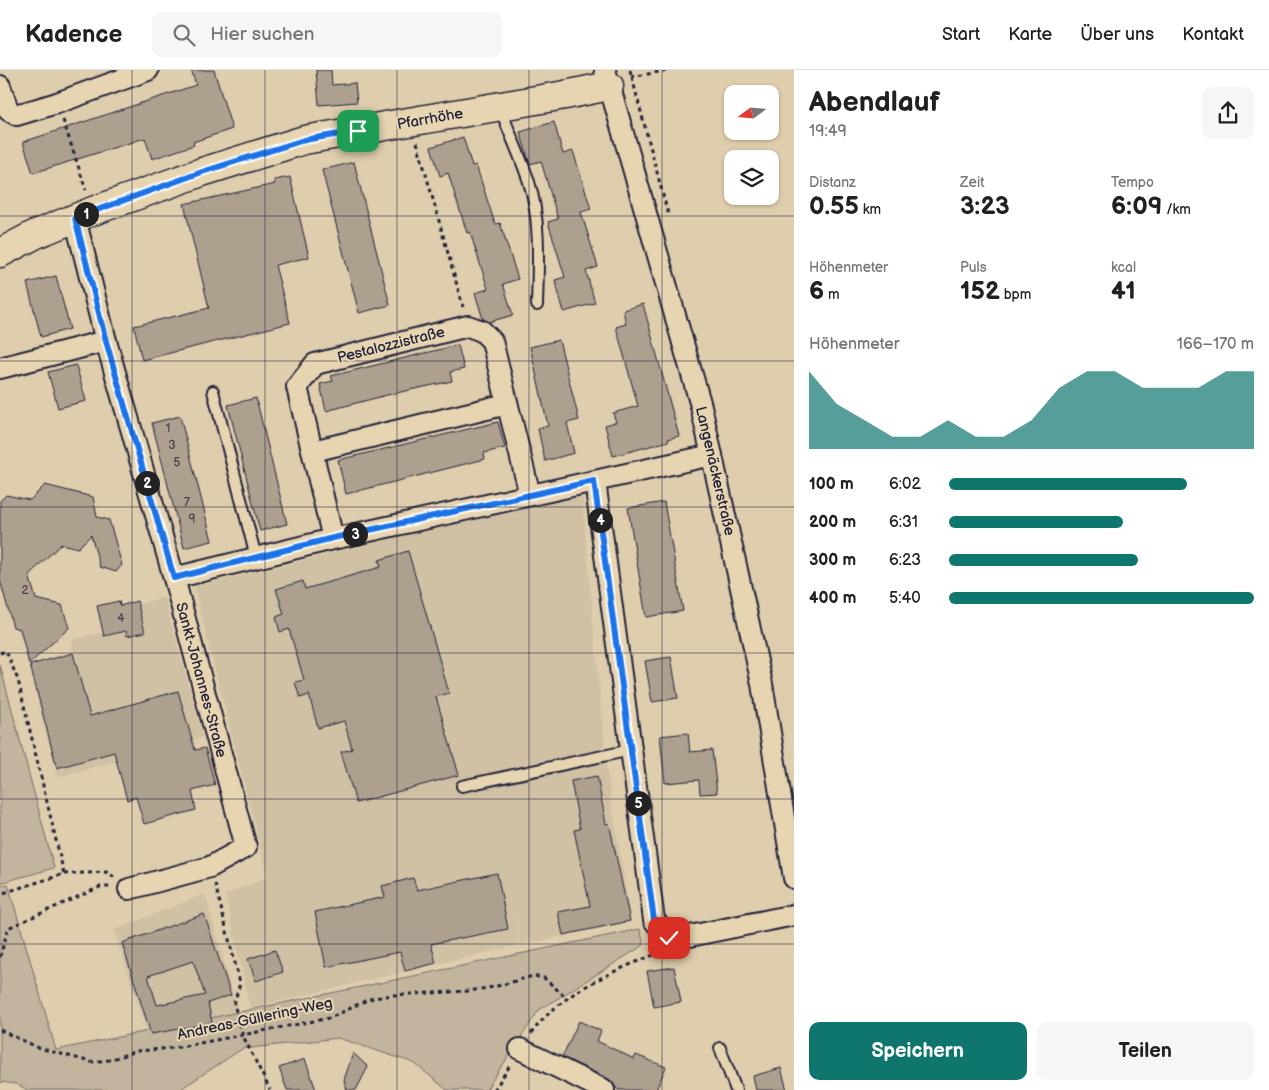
<!DOCTYPE html>
<html lang="de">
<head>
<meta charset="utf-8">
<style>
	body { margin:0; font-family:"Balsamiq Sans",sans-serif; background:#f6f6f6; color:#202124; height:100vh; display:flex; flex-direction:column; font-size:19px; white-space:nowrap }
	* { box-sizing:border-box; margin:0 }
	p { font-size:16px; color:#757577 }
	.icon { flex:none; width:28px; height:28px; fill:none; stroke:currentColor; stroke-width:2; stroke-linecap:round; stroke-linejoin:round }
	.map { position:relative; flex:1; overflow:hidden }
	.side { display:flex; flex-direction:column; background:#fff; width:475px }
	.side>* { flex:none }
	.needle { width:32px; rotate:254deg }
	.controls { position:absolute; left:724px; top:15px; display:grid; gap:10px }
	.controls a { display:grid; place-items:center; width:55px; height:55px; border-radius:10px; background:#fff; box-shadow:0 1px 4px #0004; font-size:25px }
	.pin { position:absolute; display:grid; place-items:center; width:42px; height:42px; color:#fff; margin:-21px; border-radius:10px; box-shadow:0 2px 8px #0006 }
	.km { position:absolute; width:25px; height:25px; margin:-12px; border-radius:50%; background:#222; color:#fff; font-size:14px; line-height:25px; text-align:center }
	.round { display:grid; place-items:center; flex:none; width:52px; height:52px; border-radius:10px; background:#f6f6f6 }
	.headline { display:flex; align-items:center; justify-content:space-between; height:85px; padding:0 15px }
	h1 { font-size:28px; font-weight:600; line-height:38px }
	.figures { display:grid; grid-template-columns:repeat(3,1fr); gap:8px; height:85px; padding:5px 15px }
	.figures div { display:grid; align-content:center }
	.figures b { font-size:25px; font-weight:600 }
	.figures small { font-size:14px; font-weight:400 }
	.figures p { font-size:14px }
	.chart { height:140px; padding:10px 15px }
	.chart p { display:flex; justify-content:space-between }
	.chart svg { width:100%; height:90px; margin-top:5px; fill:#0f766e; opacity:.7 }
	.cta { display:flex; gap:10px; margin-top:auto; padding:10px 15px }
	.cta a { flex:1; height:58px; border-radius:10px; background:#0f766e; color:#fff; font-size:20px; font-weight:600; line-height:58px; text-align:center }
	.cta a+a { background:#f6f6f6; color:#202124 }
	ul { padding:0 15px; list-style:none; font-size:16px }
	li { display:grid; grid-template-columns:80px 60px 1fr; align-items:center; height:38px }
	li i { height:12px; border-radius:6px; background:#0f766e }
	header { display:flex; align-items:center; gap:30px; box-sizing:border-box; height:70px; padding:0 25px; background:#fff; border-bottom:1px solid #e0e0e0 }
	header strong { font-size:24px }
	nav { display:flex; gap:28px; margin-inline-start:auto; font-size:18px }
	.search { width:350px; height:45px; background:#f6f6f6; display:flex; align-items:center; gap:12px; box-sizing:border-box; padding:0 18px; border-radius:10px; color:#757577; font-size:19px }
	main { display:flex; flex:1; min-height:0 }
	.map>svg:first-child { display:block }
	.built { fill:#d0c0a4 }
	.green { fill:#c3b49d; stroke:#726b6c }
	.building { fill:#aea08f; stroke:#22223b; fill-rule:evenodd }
	.lines { fill:none; stroke-linecap:round; stroke-linejoin:round }
	.lane-casing { stroke:#22223b; stroke-width:14 }
	.street-casing { stroke:#22223b; stroke-width:24 }
	.secondary-casing { stroke:#22223b; stroke-width:31 }
	.path { stroke:#22223b; stroke-width:3; stroke-dasharray:4 4; stroke-linecap:butt }
	.lane { stroke:#e7d5b2; stroke-width:10 }
	.street { stroke:#e7d5b2; stroke-width:20 }
	.secondary { stroke:#e7d5b2; stroke-width:28 }
	.route-casing { stroke:#fff; stroke-width:10 }
	.route { stroke:#1a73e8; stroke-width:6 }
	.grid { fill:none; stroke:#22223b; stroke-width:1; stroke-opacity:0.55 }
	.labels { text-anchor:middle; dominant-baseline:central; stroke-width:4; stroke-linejoin:round; paint-order:stroke }
	.number-label { font-size:12px; fill:#454250 }
	.street-label { font-size:15px; fill:#22223b; stroke:#e7d5b2 }
</style>
</head>
<body>
<header>
<strong>Kadence</strong>
<div class="search"><svg class="icon" aria-label="search" viewBox="0 0 24 24"><circle cx="10" cy="10" r="6"/><path d="M15 15l6 6"/></svg>Hier suchen</div>
<nav><a>Start</a><a>Karte</a><a>Über uns</a><a>Kontakt</a></nav>
</header>
<main>
<div class="map">
<svg width="794" height="1020" viewBox="0 0 794 1020">
	<rect width="100%" height="100%" fill="#dfcead"/>
	<filter id="ink" filterUnits="userSpaceOnUse"><feTurbulence type="fractalNoise" baseFrequency=".02" numOctaves="2"/><feDisplacementMap in="SourceGraphic" scale="10" xChannelSelector="R" yChannelSelector="G"/><feConvolveMatrix kernelMatrix="1 2 1 2 8 2 1 2 1" color-interpolation-filters="sRGB"/></filter>
	<g filter="url(#ink)">
		<!-- built -->
		<g class="built">
			<path d="M582,422l24,274 -8,2 8,-2 25,156 -111,23 -9,-48 8,48 -269,63 -25,-113 43,-18 -74,-290z"/>
			<path d="M164,527l39,140 -145,40 -27,-100 30,-9 -2,-12 14,-4 -1,-12 31,-8 2,4 21,-5 1,6 18,-5 -6,-28z"/>
			<path d="M205,824l35,126 -91,18 -35,-108z"/>
		</g>
		<!-- green -->
		<g class="green">
			<path d="M0,595l54,203 -54,15z"/>
			<path d="M8,814l48,166 584,-121 4,16 -105,65 -53,80h-39l-33,-27 -76,-25 -96,11 -63,41h-151l-12,-6 -16,-2v-196z"/>
		</g>
		<!-- building -->
		<g class="building">
			<path d="M191,0h23l18,59 -39,13 1,3 -42,14 -7,-21 -112,35 -10,-31 173,-57z"/>
			<path d="M316,0h15l1,15 23,-2 2,19 -38,3z"/>
			<path d="M554,52l9,32 10,-3 18,58 -10,3 17,55 -12,4 9,32 -31,9 -9,-32 10,-3 -17,-55 10,-3 -17,-58 -11,3 -10,-32z"/>
			<path d="M463,67l9,29 4,-1 19,59 5,-1 18,56 -15,5 10,31 -24,7 -6,-3 -8,-26 13,-4 -18,-57 -3,1 -19,-60 -8,3 -9,-29z"/>
			<path d="M354,92l36,143 -31,8 -37,-143z"/>
			<path d="M290,107l19,80 -34,8 15,58 -148,37 -8,-34 75,-18 -25,-104 91,-20 -1,-4z"/>
			<path d="M56,206l14,53 -29,8 -14,-54z"/>
			<path d="M643,234l36,132 -11,3 1,2 -56,15 -8,-31 11,-3 -3,-9 25,-7 -22,-79 10,-3 -3,-14z"/>
			<path d="M559,270l20,80 -12,3 7,30 -29,8 -7,-32 10,-3 -18,-79z"/>
			<path d="M458,275l6,24 -14,3 2,9 -65,14 -61,16 -6,-27 13,-3 -2,-5z"/>
			<path d="M76,295l10,36 -28,7 -10,-36z"/>
			<path d="M256,328l31,126 -27,7 -32,-126z"/>
			<path d="M180,346l32,125 -28,7 -32,-125z"/>
			<path d="M498,352l7,26 -21,5 1,6 -139,35 -8,-34z"/>
			<path d="M45,415l48,12 4,20 12,3 13,45 -6,7 -16,-5 -9,-32 -13,13 -17,-4 -32,31 7,24 26,6 7,23 -40,36 -9,-35 -7,-2 -13,-47v-79l6,-6 24,5z"/>
			<path d="M664,432l19,109 -37,6 -18,-109z"/>
			<path d="M408,481l41,142 -13,4 23,78 -103,28 -15,-51 11,-3 -8,-28 -26,7 -9,-33 -9,3 -5,-16 9,-2 -15,-51 -9,3 -4,-15 8,-3 -8,-25 27,-8 2,8 76,-22 -2,-7z"/>
			<path d="M119,531l1,5 17,-5 8,31 -18,4 -1,-5 -22,5 -7,-30z"/>
			<path d="M73,583l17,63 88,-25 17,59 10,-2 10,37 -23,6 4,19 -52,14 -8,-27 -9,3 -13,-48 -57,16 -27,-103z"/>
			<path d="M671,587l7,41 -26,4 -7,-41z"/>
			<path d="M688,663l2,19 22,-2 5,43 -17,1 -1,-14 -34,3 -5,-47z"/>
			<path d="M597,706l9,48 3,-1 21,98 -67,14 -5,-23 32,-6 -16,-76 6,-1 -9,-48z"/>
			<path d="M497,803l11,56 -77,15 5,19 -31,8 -5,-19 -74,15 -11,-55 70,-15 -3,-11 31,-8 4,12z"/>
			<path d="M204,844l27,81 -23,8 4,20 -61,11 -29,-91zM193,891l12,34 -48,10 -9,-29z"/>
			<path d="M275,880l8,22 -27,9 -8,-22z"/>
			<path d="M674,897l7,35 -27,5 -7,-36z"/>
			<path d="M579,951l22,10 -4,10 37,18 2,-4 30,12 -10,23h-38l-9,-11 -47,-22z"/>
			<path d="M353,983l15,14 -12,23h-9l-3,-10z"/>
			<path d="M305,989l11,31h-29l-8,-22z"/>
			<path d="M781,998l6,22h-31l-3,-14z"/>
		</g>
		<g class="lines">
			<defs>
				<g id="lane">
					<path d="M500,37c9,26 21,50 29,75 12,37 9,85 8,123"/>
					<path d="M213,321l43,166"/>
					<path d="M462,716l169,-36"/>
					<path d="M720,978l16,42"/>
				</g>
				<g id="street">
					<path d="M605,0l96,336 61,278 32,194"/>
					<path d="M0,16l8,24 9,5 40,-12 91,-33"/>
					<path d="M75,148l31,123 68,237 72,269 -36,20 -81,22"/>
					<path d="M0,298l106,-27"/>
					<path d="M313,381l194,-47"/>
					<path d="M595,411l59,439 15,18 21,-2 104,-21"/>
					<path d="M333,469l-36,-152 18,-23 153,-38 14,5 10,10 38,154"/>
					<path d="M174,508l159,-39 379,-84"/>
					<path d="M520,979l84,41"/>
				</g>
				<path id="secondary" d="M0,183l36,-19 57,-23 109,-39 102,-32 261,-45 44,-9"/>
			</defs>
			<!-- lane casing -->
			<use href="#lane" class="lane-casing"/>
			<!-- street casing -->
			<use href="#street" class="street-casing"/>
			<!-- secondary casing -->
			<use href="#secondary" class="secondary-casing"/>
			<!-- path -->
			<g class="path">
				<path d="M630,0l38,144"/>
				<path d="M631,7l39,-7"/>
				<path d="M63,50l23,70"/>
				<path d="M417,72l46,165"/>
				<path d="M0,583l6,-2 12,29 46,194 -64,20"/>
				<path d="M64,804l43,-2 7,5"/>
				<path d="M215,814l25,99 -6,21 9,32 27,54"/>
				<path d="M0,887l8,-29 92,-41h11"/>
				<path d="M0,960l39,18 52,14 18,-2 28,-9 37,-3 156,-30 39,-19 23,-4 76,-4 26,-4 39,-11 11,2 24,21"/>
				<path d="M531,964c29,-41 80,-62 125,-80l2,-2"/>
				<path d="M494,1020l17,-26"/>
			</g>
			<!-- lane -->
			<use href="#lane" class="lane"/>
			<!-- street -->
			<use href="#street" class="street"/>
			<!-- secondary -->
			<use href="#secondary" class="secondary"/>
		</g>
	</g>
	<g class="lines" filter="url(#ink)">
		<defs>
			<path id="route" d="M358,61l-54,9 -102,32 -127,46 31,123 68,237 159,-40 261,-57 60,439 15,18"/>
		</defs>
		<!-- route casing -->
		<use href="#route" class="route-casing"/>
		<!-- route -->
		<use href="#route" class="route"/>
	</g>
	<!-- grid -->
	<path class="grid" d="M132,0v1020M265,0v1020M397,0v1020M529,0v1020M662,0v1020M0,146h794M0,291h794M0,437h794M0,583h794M0,729h794M0,874h794"/>
	<g class="labels">
		<!-- number labels -->
		<g class="number-label">
			<text x="168" y="358">1</text>
			<text x="172" y="375">3</text>
			<text x="177" y="392">5</text>
			<text x="187" y="432">7</text>
			<text x="192" y="449">9</text>
			<text x="25" y="520">2</text>
			<text x="121" y="548">4</text>
		</g>
		<!-- street labels -->
		<g class="street-label">
			<text transform="translate(430 49) rotate(-10)">Pfarrhöhe</text>
			<text transform="translate(391 275) rotate(-14)">Pestalozzistraße</text>
			<text transform="translate(715 401) rotate(77)">Langenäckerstraße</text>
			<text transform="translate(201 610) rotate(75)">Sankt-Johannes-Straße</text>
			<text transform="translate(255 949) rotate(-12)">Andreas-Güllering-Weg</text>
		</g>
	</g>
</svg>
<div class="controls">
<a><svg class="needle" viewBox="-14 -14 28 28"><path d="M0-13l5 13h-10z" fill="#e53935"/><path d="M0 13l5-13h-10z" fill="#757577"/></svg></a>
<a><svg class="icon" aria-label="layers" viewBox="0 0 24 24"><path d="M12 4l9 5-9 5-9-5zM3 14l9 5 9-5"/></svg></a>
</div>
<div class="pin" style="left:358px;top:61px;background:#1e9e55"><svg class="icon" aria-label="arrive" viewBox="0 0 24 24"><path d="M6 21V4h12l-3 4 3 4H6"/></svg></div>
<div class="pin" style="left:669px;top:868px;background:#d93025"><svg class="icon" aria-label="check" viewBox="0 0 24 24"><path d="M5 12l5 5 9-10"/></svg></div>
<b class="km" style="left:86px;top:144px">1</b>
<b class="km" style="left:147px;top:413px">2</b>
<b class="km" style="left:355px;top:464px">3</b>
<b class="km" style="left:600px;top:450px">4</b>
<b class="km" style="left:638px;top:733px">5</b>
</div>
<section class="side">
<div class="headline"><div><h1>Abendlauf</h1><p>19:49</p></div><a class="round"><svg class="icon" aria-label="share" viewBox="0 0 24 24"><path d="M12 15V3M7 8l5-5 5 5M5 13v7h14v-7"/></svg></a></div>
<div class="figures">
<div><p>Distanz</p><b>0.55<small> km</small></b></div>
<div><p>Zeit</p><b>3:23</b></div>
<div><p>Tempo</p><b>6:09<small> /km</small></b></div>
</div>
<div class="figures">
<div><p>Höhenmeter</p><b>6<small> m</small></b></div>
<div><p>Puls</p><b>152<small> bpm</small></b></div>
<div><p>kcal</p><b>41</b></div>
</div>
<div class="chart"><p><span>Höhenmeter</span>166–170 m</p>
<svg viewBox="0 0 160 44" preserveAspectRatio="none"><path d="M0 44V6L10 22L20 30L30 38L40 38L50 30L60 38L70 38L80 30L90 14L100 6L110 6L120 14L130 14L140 14L150 6L160 6V44z"/></svg>
</div>
<ul>
<li><b>100 m</b>6:02<i style="width:78%"></i></li>
<li><b>200 m</b>6:31<i style="width:57%"></i></li>
<li><b>300 m</b>6:23<i style="width:62%"></i></li>
<li><b>400 m</b>5:40<i style="width:100%"></i></li>
</ul>
<div class="cta"><a>Speichern</a><a>Teilen</a></div>
</section>
</main>
</body>
</html>
